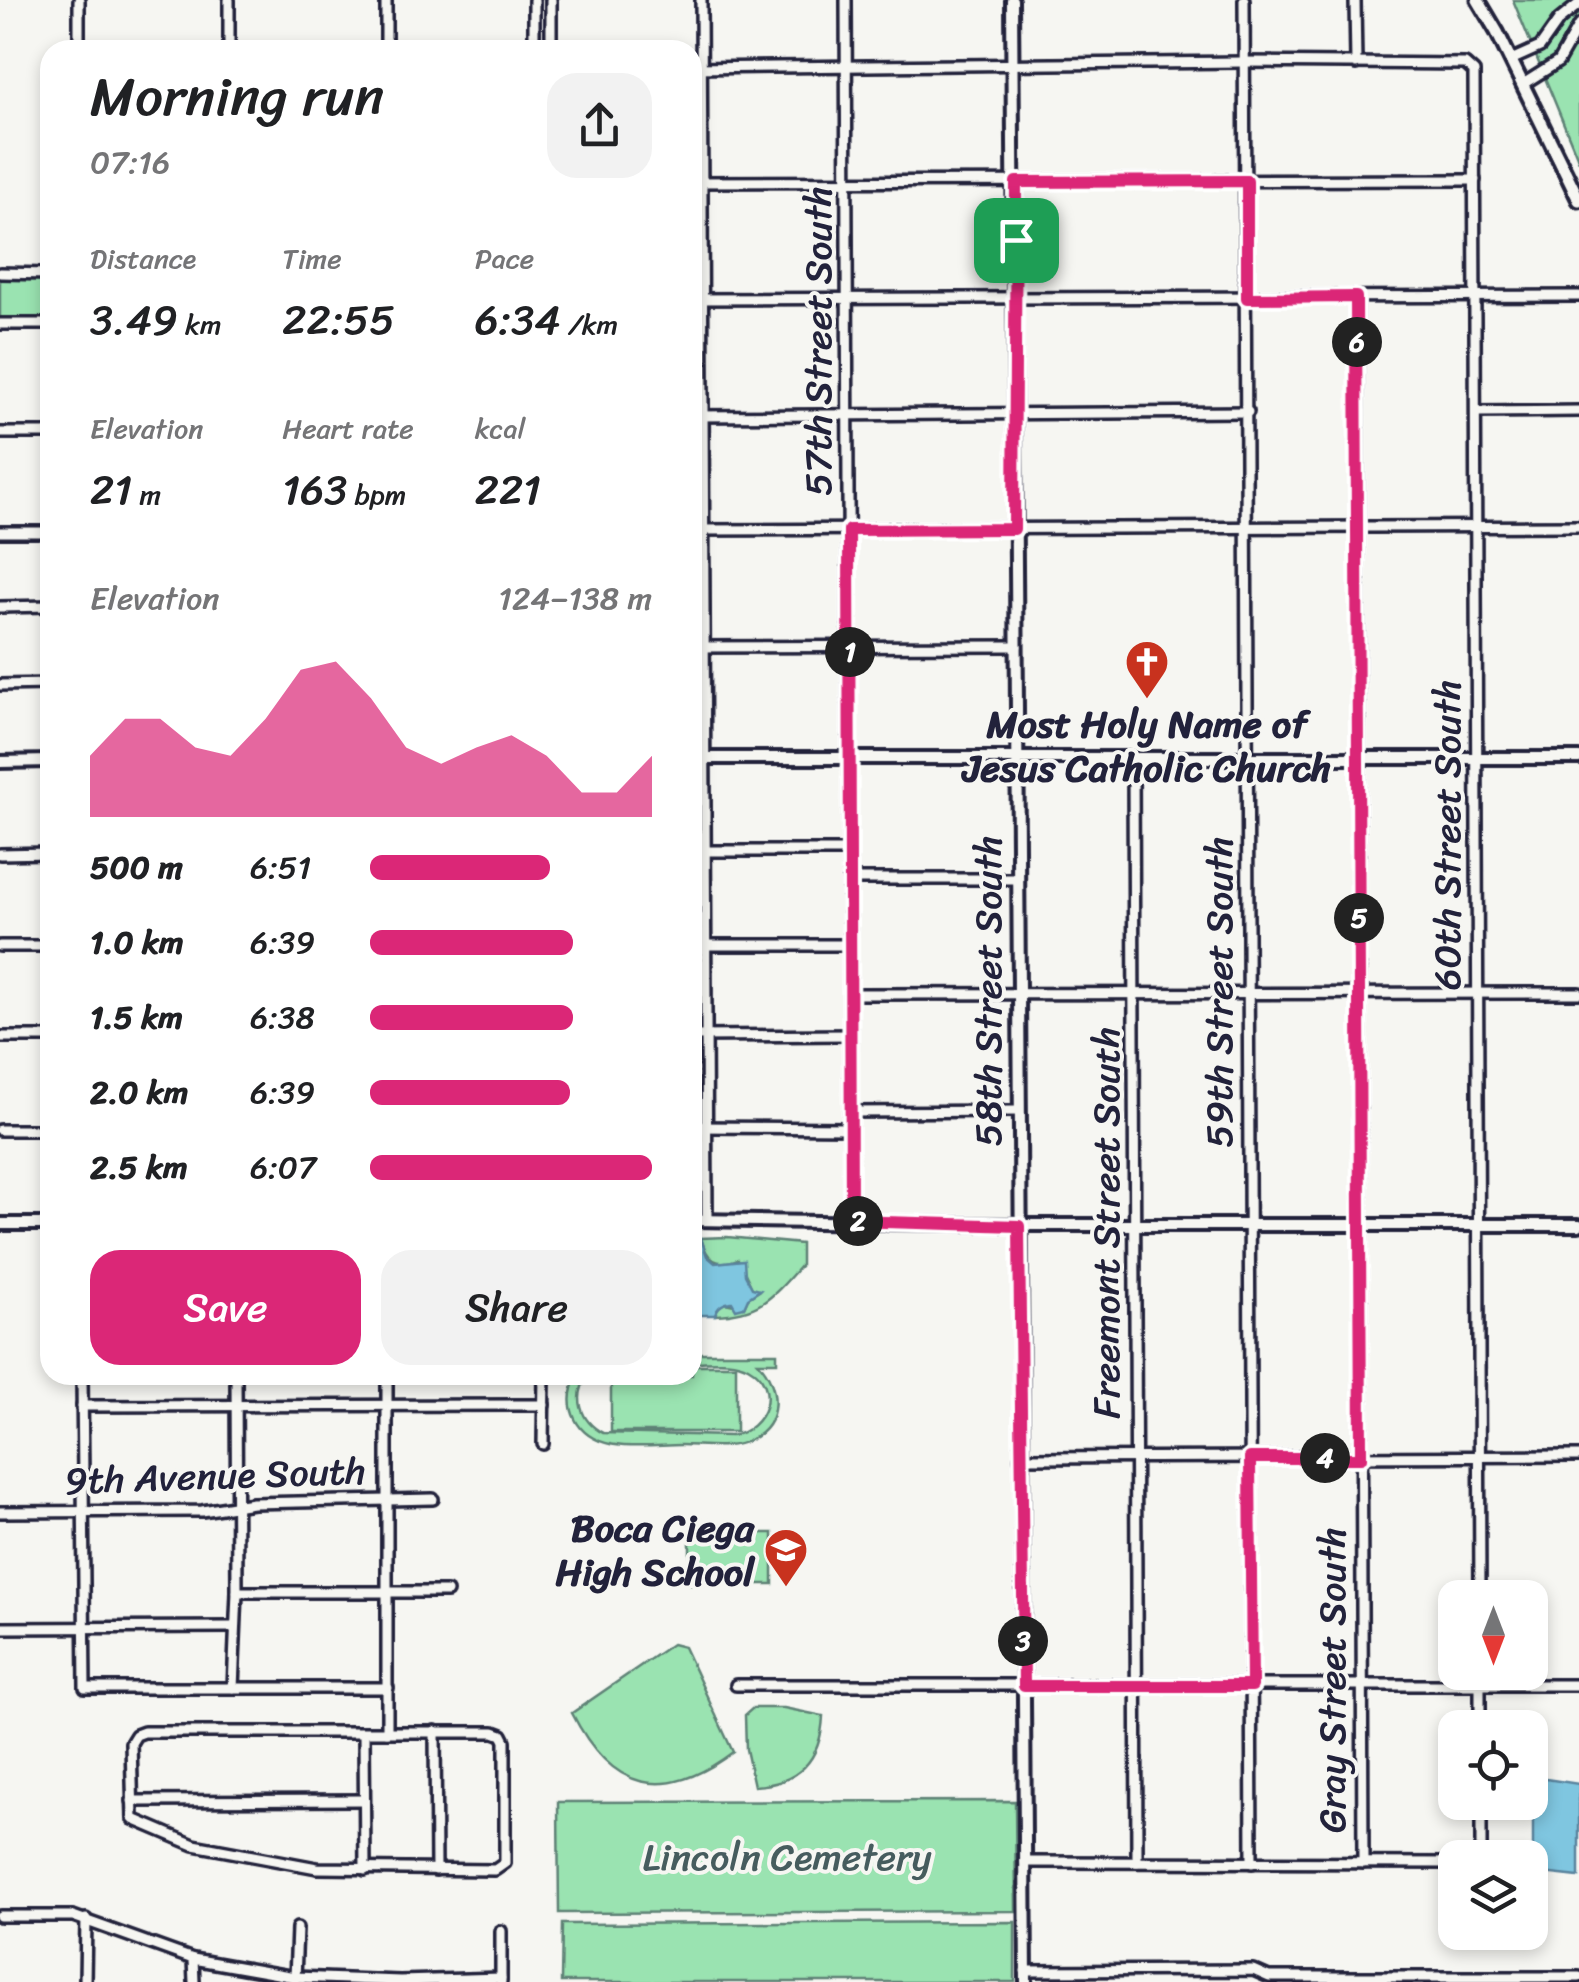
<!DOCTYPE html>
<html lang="en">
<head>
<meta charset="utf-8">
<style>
	body { margin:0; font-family:Sriracha,sans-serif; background:#f2f2f2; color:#202124; height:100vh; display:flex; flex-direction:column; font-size:38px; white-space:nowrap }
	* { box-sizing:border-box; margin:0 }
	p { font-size:32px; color:#757577 }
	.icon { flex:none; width:55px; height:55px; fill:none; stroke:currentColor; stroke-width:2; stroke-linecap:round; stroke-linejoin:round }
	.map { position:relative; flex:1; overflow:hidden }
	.sheet { position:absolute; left:40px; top:40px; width:662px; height:1345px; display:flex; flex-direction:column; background:#fff; border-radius:30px; box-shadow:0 5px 15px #0003 }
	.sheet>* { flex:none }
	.needle { width:65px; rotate:180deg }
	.buttons { position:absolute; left:1438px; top:1580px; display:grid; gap:20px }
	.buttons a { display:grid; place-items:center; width:110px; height:110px; border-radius:20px; background:#fff; box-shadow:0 5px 15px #0003; font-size:50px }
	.pin { position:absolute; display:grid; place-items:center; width:85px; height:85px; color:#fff; margin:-42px; border-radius:20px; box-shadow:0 5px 15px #0006 }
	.km { position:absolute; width:50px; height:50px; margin:-25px; border-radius:50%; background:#222; color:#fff; font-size:28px; line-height:50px; text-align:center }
	.round { display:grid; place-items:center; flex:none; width:105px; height:105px; border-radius:30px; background:#f2f2f2 }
	.headline { display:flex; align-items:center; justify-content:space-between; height:170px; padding:0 50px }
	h1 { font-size:55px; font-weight:600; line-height:75px }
	.stats { display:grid; grid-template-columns:repeat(3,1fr); gap:15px; height:170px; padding:10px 50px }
	.stats div { display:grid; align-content:center }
	.stats b { font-size:42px; font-weight:600 }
	.stats small { font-size:28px; font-weight:400 }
	.stats p { font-size:28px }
	.chart { height:280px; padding:20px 50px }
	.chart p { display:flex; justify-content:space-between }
	.chart svg { width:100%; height:180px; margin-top:10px; fill:#db2777; opacity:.7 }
	.primary-button { display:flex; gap:20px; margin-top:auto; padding:20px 50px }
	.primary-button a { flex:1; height:115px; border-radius:30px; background:#db2777; color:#fff; font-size:40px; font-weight:600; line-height:115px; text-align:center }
	.primary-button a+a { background:#f2f2f2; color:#202124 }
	ul { padding:0 50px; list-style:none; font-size:32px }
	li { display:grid; grid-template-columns:160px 120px 1fr; align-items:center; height:75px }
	li i { height:25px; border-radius:12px; background:#db2777 }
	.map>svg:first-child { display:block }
	.green { fill:#9ae3b1; stroke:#5e8276; stroke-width:2.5 }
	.water { fill:#7fc6e0; stroke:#5a849e; stroke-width:2.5 }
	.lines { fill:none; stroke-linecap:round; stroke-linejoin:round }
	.minor-casing { stroke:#22223b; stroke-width:16 }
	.tertiary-casing { stroke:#22223b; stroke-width:18 }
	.secondary-casing { stroke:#22223b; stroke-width:19 }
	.minor { stroke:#f6f6f2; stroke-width:9 }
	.tertiary { stroke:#f6f6f2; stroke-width:10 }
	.secondary { stroke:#f6f6f2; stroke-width:11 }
	.route-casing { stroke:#fff; stroke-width:20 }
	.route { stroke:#db2777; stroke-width:12 }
	.labels { text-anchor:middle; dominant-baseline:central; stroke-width:8; stroke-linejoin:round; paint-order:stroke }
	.street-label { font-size:38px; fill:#22223b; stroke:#f6f6f2 }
	.poi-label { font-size:38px; font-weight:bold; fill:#22223b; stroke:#f6f6f2 }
	.park-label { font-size:38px; fill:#465c5e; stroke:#f6f6f2 }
</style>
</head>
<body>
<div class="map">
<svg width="1579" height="1982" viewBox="0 0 1579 1982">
	<rect width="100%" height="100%" fill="#f6f6f2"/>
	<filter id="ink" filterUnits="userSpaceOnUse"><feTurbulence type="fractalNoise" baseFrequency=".01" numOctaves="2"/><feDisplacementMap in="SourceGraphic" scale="20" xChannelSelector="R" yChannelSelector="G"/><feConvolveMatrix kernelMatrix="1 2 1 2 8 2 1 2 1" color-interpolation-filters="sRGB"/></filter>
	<g filter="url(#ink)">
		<!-- green -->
		<g class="green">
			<path d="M1513,0h66v161z"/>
			<path d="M0,277l50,1v41h-50z"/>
			<path d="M727,1237l74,7v21c-29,33 -41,49 -86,50l2,-7 8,-5 19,4 4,-9 11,-7 -7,-3 -14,-29c-21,8 -31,2 -37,-21z"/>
			<path d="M693,1353h84v9h-19c22,23 25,62 -8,78 -19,10 -48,5 -69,5 -33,0 -88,11 -106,-26 -7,-14 -5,-30 2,-44h11c-15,22 -8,46 15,58l128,3c35,-6 51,-50 17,-69 -16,-9 -38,-5 -55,-5z"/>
			<path d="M693,1365h43v67h-125v-57h81z"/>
			<rect x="690" y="1533" width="83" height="51"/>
			<path d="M672,1644l12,3 49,105c-70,53 -122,38 -161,-39z"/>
			<path d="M753,1708h31l39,8c-2,44 -25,68 -69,70l-8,-37 -1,-34z"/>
			<path d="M1015,1801l1,110 -457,2 -1,-111z"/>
			<path d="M1015,1922v60h-454l1,-58z"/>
		</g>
		<!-- water -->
		<g class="water">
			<path d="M701,1238l6,18 8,7 29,-3 1,15 7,13 8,2 -12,8 -4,9 -8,2 -4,-7c-9,1 -14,4 -17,13h-22v-76z"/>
			<path d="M1533,1777l46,7v93l-46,-5z"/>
		</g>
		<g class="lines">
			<defs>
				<g id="minor">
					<path d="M386,0v50"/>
					<path d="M534,0v50"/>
					<path d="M701,0l6,1220"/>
					<path d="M846,0l5,1221"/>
					<path d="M1244,0l8,1863"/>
					<path d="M1355,0l1,64"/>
					<path d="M79,50v-50"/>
					<path d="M229,50v-50"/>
					<path d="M551,50v-50"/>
					<path d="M1511,60l29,-13 19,-27 20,-16"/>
					<path d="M692,68l550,-6 223,2 9,8 6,1526"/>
					<path d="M1523,84l35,-22 21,-37"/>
					<path d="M692,182l783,-2"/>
					<path d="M0,273l50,1"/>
					<path d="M1357,297l6,1566"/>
					<path d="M692,299l887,-3"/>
					<path d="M0,324h50"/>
					<path d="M1476,412l103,-1"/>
					<path d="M692,416l556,-4"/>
					<path d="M0,433h50"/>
					<path d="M692,530l887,-4"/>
					<path d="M0,532h50"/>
					<path d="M0,607l50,-1"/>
					<path d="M692,647l325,-1"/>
					<path d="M0,685l50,-1"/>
					<path d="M1133,759l4,1103"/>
					<path d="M692,851h156"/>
					<path d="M0,854l50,-1"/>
					<path d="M849,879h169"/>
					<path d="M692,945h157"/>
					<path d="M0,946h50"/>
					<path d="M850,994l729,-1"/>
					<path d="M692,1036l158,-1"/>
					<path d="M0,1037h50"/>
					<path d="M850,1112l169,-1"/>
					<path d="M692,1127l159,1"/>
					<path d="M0,1130h50"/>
					<path d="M82,1375l3,313h303"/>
					<path d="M82,1406l462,-1"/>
					<path d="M543,1444l1,-69"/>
					<path d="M1020,1458l559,-2"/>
					<path d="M0,1512l202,-1 51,-8 180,-4"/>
					<path d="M237,1592h210"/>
					<path d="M0,1628l235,-1"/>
					<path d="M1480,1672v56"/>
					<path d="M736,1685h843"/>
					<path d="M233,1688l4,-96 -1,-217"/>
					<path d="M435,1731l1,139"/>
					<path d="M144,1732h350l8,3 3,6v122l-10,7 -178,-2 -123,-23 -61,-26 -2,-76 5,-8z"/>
					<path d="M387,1732v-357"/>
					<path d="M364,1733l1,137"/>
					<path d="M132,1801l232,-1"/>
					<path d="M1481,1802v56"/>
					<path d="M1025,1862l430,1"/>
					<path d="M0,1916h73l120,43 102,18 105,4 101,-3"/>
					<path d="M501,1931v51"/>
					<path d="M193,1959l1,23"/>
					<path d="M1025,1971l228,-1 16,7h310"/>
					<path d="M295,1979l2,-51"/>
					<path d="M85,1982l1,-63"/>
				</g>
				<g id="tertiary">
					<path d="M1012,0l14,1982"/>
					<path d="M692,758h887"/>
					<path d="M0,762l50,-1"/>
					<path d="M692,1220l327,5h560"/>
					<path d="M0,1224h50"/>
				</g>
				<path id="secondary" d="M1478,0l19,32 82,168"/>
			</defs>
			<!-- minor casing -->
			<use href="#minor" class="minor-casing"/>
			<!-- tertiary casing -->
			<use href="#tertiary" class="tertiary-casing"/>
			<!-- secondary casing -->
			<use href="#secondary" class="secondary-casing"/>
			<!-- minor -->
			<use href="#minor" class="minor"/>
			<!-- tertiary -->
			<use href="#tertiary" class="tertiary"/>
			<!-- secondary -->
			<use href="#secondary" class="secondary"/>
		</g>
	</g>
	<g class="lines" filter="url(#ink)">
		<defs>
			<path id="route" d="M1247,181v117l109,-1 5,1161h-111l2,228h-228l-5,-460 -168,-5 -2,-691 165,-1 2,-347z"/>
		</defs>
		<!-- route casing -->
		<use href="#route" class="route-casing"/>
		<!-- route -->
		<use href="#route" class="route"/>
	</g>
	<!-- icons -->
	<defs>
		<symbol id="church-pin" viewBox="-11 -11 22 30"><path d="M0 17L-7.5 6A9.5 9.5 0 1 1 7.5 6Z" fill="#c8321e" stroke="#f6f6f2"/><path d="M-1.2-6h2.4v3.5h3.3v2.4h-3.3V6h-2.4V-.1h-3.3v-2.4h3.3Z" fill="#fff"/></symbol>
		<symbol id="school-pin" viewBox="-11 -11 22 30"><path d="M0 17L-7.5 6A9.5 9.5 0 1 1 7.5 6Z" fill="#c8321e" stroke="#f6f6f2"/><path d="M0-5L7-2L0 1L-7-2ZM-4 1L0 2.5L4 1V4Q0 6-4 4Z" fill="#fff"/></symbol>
	</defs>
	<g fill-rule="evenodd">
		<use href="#church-pin" x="1122" y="637" width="50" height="68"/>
		<use href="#school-pin" x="761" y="1525" width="50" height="68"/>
	</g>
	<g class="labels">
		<!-- street labels -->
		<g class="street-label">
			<text transform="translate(818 341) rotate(-90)">57th Street South</text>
			<text transform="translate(1447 835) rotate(-90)">60th Street South</text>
			<text transform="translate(988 991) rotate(-90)">58th Street South</text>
			<text transform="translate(1219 992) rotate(-90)">59th Street South</text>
			<text transform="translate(1106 1223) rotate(-90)">Freemont Street South</text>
			<text transform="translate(215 1476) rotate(-2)">9th Avenue South</text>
			<text transform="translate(1332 1680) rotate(-90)">Gray Street South</text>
		</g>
		<!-- poi labels -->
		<g class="poi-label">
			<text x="1147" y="724">Most Holy Name of<tspan x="1147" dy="44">Jesus Catholic Church</tspan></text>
			<text x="754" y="1528" text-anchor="end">Boca Ciega<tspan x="754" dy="44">High School</tspan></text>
		</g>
		<!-- park labels -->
		<g class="park-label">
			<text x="787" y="1857">Lincoln Cemetery</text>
		</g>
	</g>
</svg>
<div class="buttons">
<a><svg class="needle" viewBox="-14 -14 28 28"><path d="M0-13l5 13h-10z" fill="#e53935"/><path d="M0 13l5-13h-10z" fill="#757577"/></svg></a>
<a><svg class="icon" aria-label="locate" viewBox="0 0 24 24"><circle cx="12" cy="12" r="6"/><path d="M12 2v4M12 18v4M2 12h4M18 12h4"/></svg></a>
<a><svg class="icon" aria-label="layers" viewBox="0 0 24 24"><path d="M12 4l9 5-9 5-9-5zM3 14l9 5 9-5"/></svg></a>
</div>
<div class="pin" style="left:1016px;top:240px;background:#1e9e55"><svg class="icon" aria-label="arrive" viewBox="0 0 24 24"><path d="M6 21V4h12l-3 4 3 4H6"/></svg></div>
<b class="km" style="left:850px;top:652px">1</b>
<b class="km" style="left:858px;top:1221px">2</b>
<b class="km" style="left:1023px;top:1641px">3</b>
<b class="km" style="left:1325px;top:1458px">4</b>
<b class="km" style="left:1359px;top:918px">5</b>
<b class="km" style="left:1357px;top:342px">6</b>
<section class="sheet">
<div class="headline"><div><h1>Morning run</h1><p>07:16</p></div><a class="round"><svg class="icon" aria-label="share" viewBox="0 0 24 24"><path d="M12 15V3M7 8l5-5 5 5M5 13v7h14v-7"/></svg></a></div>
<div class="stats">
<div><p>Distance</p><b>3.49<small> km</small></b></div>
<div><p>Time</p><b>22:55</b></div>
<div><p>Pace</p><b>6:34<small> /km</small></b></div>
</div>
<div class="stats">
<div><p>Elevation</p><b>21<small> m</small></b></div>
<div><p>Heart rate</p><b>163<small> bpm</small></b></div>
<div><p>kcal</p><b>221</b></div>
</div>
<div class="chart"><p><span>Elevation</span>124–138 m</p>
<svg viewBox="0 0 160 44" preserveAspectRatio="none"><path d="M0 44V29L10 20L20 20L30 27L40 29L50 20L60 8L70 6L80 15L90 27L100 31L110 27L120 24L130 29L140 38L150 38L160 29V44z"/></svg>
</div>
<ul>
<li><b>500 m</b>6:51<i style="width:64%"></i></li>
<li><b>1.0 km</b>6:39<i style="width:72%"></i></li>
<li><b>1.5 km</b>6:38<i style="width:72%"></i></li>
<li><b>2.0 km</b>6:39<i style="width:71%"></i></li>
<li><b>2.5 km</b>6:07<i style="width:100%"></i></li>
</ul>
<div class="primary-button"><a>Save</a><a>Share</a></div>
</section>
</div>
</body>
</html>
